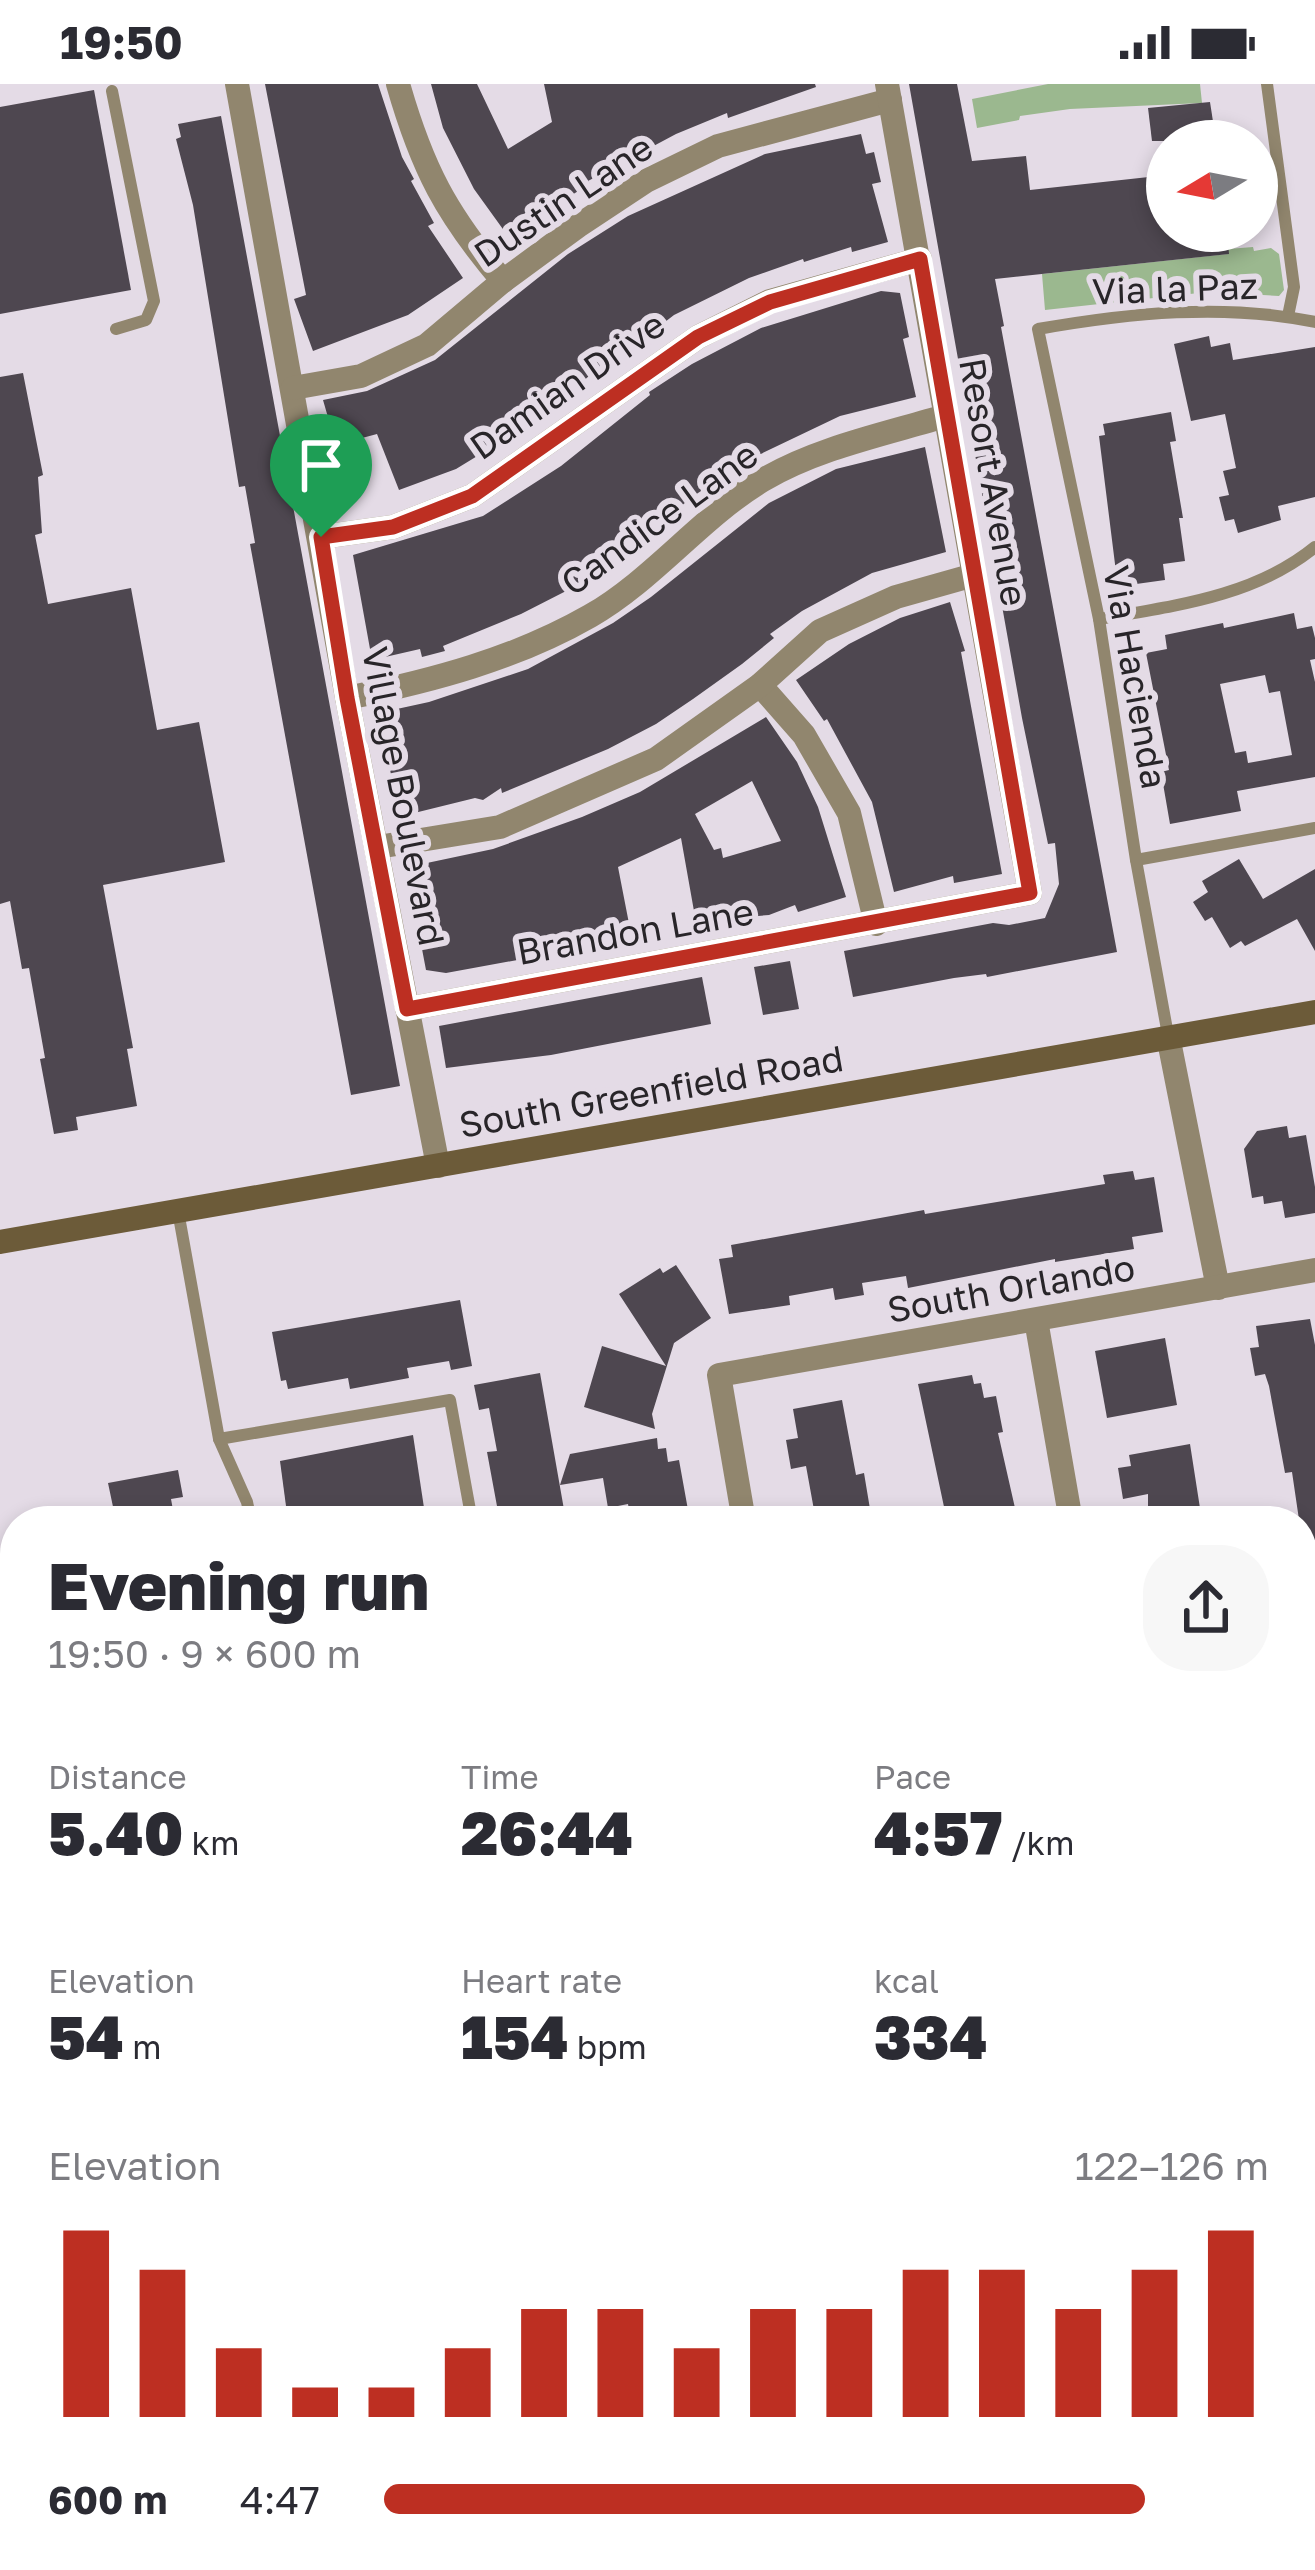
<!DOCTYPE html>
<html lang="en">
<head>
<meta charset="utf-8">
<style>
	body { margin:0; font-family:"Golos Text",sans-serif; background:#f7f7f7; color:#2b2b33; height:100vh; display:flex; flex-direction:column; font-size:45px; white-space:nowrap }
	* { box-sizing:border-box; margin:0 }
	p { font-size:39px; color:#7c7c81 }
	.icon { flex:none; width:66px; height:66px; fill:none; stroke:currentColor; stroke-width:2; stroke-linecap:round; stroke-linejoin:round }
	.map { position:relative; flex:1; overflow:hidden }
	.sheet { position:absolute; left:0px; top:1422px; width:1317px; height:1065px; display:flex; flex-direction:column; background:#fff; border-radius:48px 48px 0 0; box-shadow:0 6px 18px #0003 }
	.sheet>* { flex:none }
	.needle { width:78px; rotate:260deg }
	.controls { position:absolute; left:1146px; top:36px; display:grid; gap:24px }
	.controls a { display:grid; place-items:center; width:132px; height:132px; border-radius:50%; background:#fff; box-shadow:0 6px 18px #0003; font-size:60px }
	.pin { position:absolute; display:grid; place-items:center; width:102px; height:102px; color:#fff; margin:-123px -51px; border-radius:50% 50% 50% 0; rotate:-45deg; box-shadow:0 0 12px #0007 }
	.pin .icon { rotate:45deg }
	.round { display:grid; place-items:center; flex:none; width:126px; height:126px; border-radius:48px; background:#f7f7f7 }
	.overview { display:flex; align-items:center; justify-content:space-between; height:204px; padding:0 48px }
	h1 { font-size:66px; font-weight:800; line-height:90px }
	.stats { display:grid; grid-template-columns:repeat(3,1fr); gap:18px; height:204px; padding:12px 48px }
	.stats div { display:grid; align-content:center }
	.stats b { font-size:60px; font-weight:800 }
	.stats small { font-size:33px; font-weight:400 }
	.stats p { font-size:33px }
	.chart { height:336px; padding:24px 48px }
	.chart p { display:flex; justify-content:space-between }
	.chart svg { width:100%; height:216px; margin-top:12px; stroke:#bd2f22; stroke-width:6 }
	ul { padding:0 48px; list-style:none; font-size:39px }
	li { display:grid; grid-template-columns:192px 144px 1fr; align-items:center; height:90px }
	li i { height:30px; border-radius:15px; background:#bd2f22 }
	.status { display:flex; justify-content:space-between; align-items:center; height:84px; padding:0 60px; background:#fff; direction:ltr }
	.status svg { height:33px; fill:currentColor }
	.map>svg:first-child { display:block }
	.green { fill:#9bb88f }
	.building { fill:#4e4750; fill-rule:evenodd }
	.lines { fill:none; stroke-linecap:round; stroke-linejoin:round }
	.service { stroke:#91866e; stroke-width:12 }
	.minor { stroke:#91866e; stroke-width:24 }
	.secondary { stroke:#6c5b39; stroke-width:24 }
	.route-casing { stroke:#fff; stroke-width:24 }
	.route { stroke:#bd2f22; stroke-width:15 }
	.labels { text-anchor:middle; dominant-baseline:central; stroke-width:12; stroke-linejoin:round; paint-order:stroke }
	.street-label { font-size:36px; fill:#282529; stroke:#e4dbe6 }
</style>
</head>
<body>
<div class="status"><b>19:50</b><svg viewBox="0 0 49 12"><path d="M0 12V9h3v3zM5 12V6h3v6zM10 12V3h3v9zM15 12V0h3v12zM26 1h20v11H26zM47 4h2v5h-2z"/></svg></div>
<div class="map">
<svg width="1315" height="2486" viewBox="0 0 1315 2486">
	<rect width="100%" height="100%" fill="#e4dbe6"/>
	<!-- green -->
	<g class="green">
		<path d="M1048,0h152l2,19 -132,6 -50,7 -1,4 -42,8 -5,-29z"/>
		<path d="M1253,163l1,4 17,-3 8,6 5,36 -5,6 -71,-4 -163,18 -3,-36 186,-20v-5z"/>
	</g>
	<!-- building -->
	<g class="building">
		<path d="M265,0h113l24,73 12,22 -3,2 23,42 -6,3 35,52 -55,37 -95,36 -19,-52 12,-4z"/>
		<path d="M431,0h46l31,65 44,-27 -8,-38h271l1,3 -88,31 -1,-5 -51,21 -88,47 2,3 -35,21 -3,-5 -47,32 -31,-43 -31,-61z"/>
		<path d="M909,0h48l15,77 54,-5 4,34 137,-15v56h60l2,23 -234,25 9,47 -3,1 116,625 -130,25 -1,-3 -32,4 -101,19 -9,-46 149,-28 16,2 36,-7 14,-34 -4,-41 -7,1 -26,-126z"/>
		<path d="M94,6l37,200 -131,24v-207z"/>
		<path d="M1210,18l6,39h-64l-4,-33z"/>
		<path d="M221,32l179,970 -49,9 -101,-551 5,-1 -10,-57 -6,1 -46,-282 -17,-66 5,-2 -3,-13z"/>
		<path d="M861,50l5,20 8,-2 7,30 -9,2 16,58 -36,10 -1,-5 -47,15 -1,-3 -54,19 -75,37 -35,27 -4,-6 -92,80 -87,53 -57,21 -22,-56 -41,11 -13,-45 44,-9 68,-31 133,-106 60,-38 137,-62z"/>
		<path d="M881,207l19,2 9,44 -6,2 13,58 -76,19 -94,45 -54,36 -63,53 -61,40 -47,24 -78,32 2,5 -23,6 -2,-8 -48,11 -19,-105 130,-39 78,-50 89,-71 -1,-3 43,-28 69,-36z"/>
		<path d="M1209,252l2,11 19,-4 3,17 82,-13v150l-37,9 3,14 -43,13 -4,-14 -9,2 -6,-24 10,-2 -6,-24 13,-3 -11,-54 -34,7 -17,-77z"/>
		<path d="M23,289l20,102 -5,2 4,56 -7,2 13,69 83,-16 26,142 42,-8 26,140 -122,23 30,163 -6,1 10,57 -61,11 2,13 -24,4 -14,-75 5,-1 -16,-90 -7,1 -12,-68 -10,3v-527z"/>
		<path d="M1171,328l5,29 -6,1 13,76h-4l6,43 -22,3 2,16 -36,5 -2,-15 -11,2 -17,-136 6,-1 -2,-11z"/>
		<path d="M925,363l21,105 -74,21 -70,38 -32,23 4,4 -32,26 -49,35 -37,25 -48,25 -106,44 -1,-5 -18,12 -8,-2 -77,19 -8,-48 5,-1 -12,-56 46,-10 99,-33 85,-46 38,-26 118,-94 67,-34z"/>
		<path d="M950,518l15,49 -4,1 41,222 -48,9 -1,-7 -59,16 -22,-90 -45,-83 -3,2 -28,-41 53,-36 51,-26z"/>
		<path d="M1294,529l3,16 15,-3 3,12v21l-5,1 5,22v95l-78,14 4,20 -71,13 -9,-52 8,-2 -23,-117 21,-4 -2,-14 58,-12 1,5zM1265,591l4,18 11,-2 12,64 -44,8 -2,-12 -11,2 -15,-69z"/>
		<path d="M766,633l31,45 21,45 28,90 -48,15 -3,-7 -26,10 -35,3 1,4 -38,6 -16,-90 -63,29 14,72 -186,34 -20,-3 -8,-42 4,-1 -14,-60 85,-18 89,-32 58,-25zM752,697l29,60 -58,17 -2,-10 -7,2 -19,-36z"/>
		<path d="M1239,775l24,40 52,-30v82l-18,-32 -52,27 -4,-5 -11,7 -18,-31 -7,4 -12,-19 15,-10 -6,-11z"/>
		<path d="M790,877l9,48 -36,6 -9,-48z"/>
		<path d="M702,893l9,47 -160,31 -105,13 -7,-42z"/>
		<path d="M1287,1042l2,12 17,-3 9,52v26l-30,5 -3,-17 -18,3 -1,-8 -11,2 -8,-49 13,-18z"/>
		<path d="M1133,1087l2,9 19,-3 9,55 -31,5 2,12 -79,13v-3l-147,29 -2,-12 -44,7 2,12 -29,5 -2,-12 -44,8 1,9 -61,9 -10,-55 14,-2 -2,-12 193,-35 1,4 180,-30 -2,-9z"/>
		<path d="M676,1181l35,53 -37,25 -22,71 3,15 -71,-22 18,-61 64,20 -47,-72 41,-26 3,5z"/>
		<path d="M460,1216l12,66 -21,4 -2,-9 -42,7 2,10 -59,11 -2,-11 -60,11 -2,-9 -5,1 -9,-49z"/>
		<path d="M1310,1235l5,26v195h-13l-10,-68 -7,1 -16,-87 -4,-12 -10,2 -5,-28 9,-1 -3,-21z"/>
		<path d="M1165,1254l12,67 -70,13 -12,-67z"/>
		<path d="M540,1289l26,148h-57l-1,-6 -9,2 -12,-65 10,-1 -8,-43 -10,2 -5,-25z"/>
		<path d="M972,1291l2,9 7,-1 3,15 12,-2 7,36 -5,1 17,75 -68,13 -29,-137z"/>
		<path d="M842,1316l14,75 8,-2 8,48h-56l-10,-55 -15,3 -5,-29 12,-2 -5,-29z"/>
		<path d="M413,1351l13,86h-138l-8,-60z"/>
		<path d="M657,1354l1,11 8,-1 2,14 11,-2 11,61h-59l-3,-17 -20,4 -5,-30 -43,7 10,-31z"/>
		<path d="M1190,1360l12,77h-54v-27l-25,5 -5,-31 13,-2 -2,-11z"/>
		<path d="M178,1386l5,27 -12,2 4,22h-59l-8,-38z"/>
	</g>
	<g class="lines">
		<!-- service -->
		<g class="service">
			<path d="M1267,0l27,203 -6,29"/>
			<path d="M112,7l42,210 -8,19 -30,9"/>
			<path d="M1099,535c74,-13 155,-22 216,-72"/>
			<path d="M1136,776l179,-32"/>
			<path d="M1168,951l-32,-175 -37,-241 -61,-290c91,-16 186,-26 277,-7"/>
			<path d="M178,1127l41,228 28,63 4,19"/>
			<path d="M219,1355l231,-39 22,121"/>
		</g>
		<!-- minor -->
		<g class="minor">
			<path d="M237,0l110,614 91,468"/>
			<path d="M398,0c24,84 48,130 105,197"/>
			<path d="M293,304l68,-12 66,-31 76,-64 75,-55 68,-45 72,-35 172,-46"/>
			<path d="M321,453l72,-10 79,-31 226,-159 72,-36 150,-42"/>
			<path d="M760,601l44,50 45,78 27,111"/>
			<path d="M347,614c84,-17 168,-39 243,-82 62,-35 112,-100 173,-136 54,-32 122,-46 182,-64"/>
			<path d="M378,763l122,-20 156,-68 104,-74 60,-54 76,-34 78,-22"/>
			<path d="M407,925l623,-116 -143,-809"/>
			<path d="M1168,952l50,252"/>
			<path d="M1036,1236l35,201"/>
			<path d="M744,1437l-25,-146 596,-105"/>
			<path d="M1302,1594l13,-2"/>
			<path d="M353,2472l2,14"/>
			<path d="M926,2472l2,14"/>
			<path d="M1253,2472l3,14"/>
		</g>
		<!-- secondary -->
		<path class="secondary" d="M0,1158l1315,-230"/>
	</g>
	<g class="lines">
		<defs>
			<path id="route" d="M920,175l110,634 -623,116 -60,-311 -26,-161 72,-10 79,-31 226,-159 72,-35z"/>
		</defs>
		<!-- route casing -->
		<use href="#route" class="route-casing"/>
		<!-- route -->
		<use href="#route" class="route"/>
	</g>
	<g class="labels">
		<!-- street labels -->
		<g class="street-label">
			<text transform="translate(563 116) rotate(-34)">Dustin Lane</text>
			<text transform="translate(1175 204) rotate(-2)">Via la Paz</text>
			<text transform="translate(567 301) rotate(-35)">Damian Drive</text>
			<text transform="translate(994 398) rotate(80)">Resort Avenue</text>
			<text transform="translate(659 434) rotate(-36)">Candice Lane</text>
			<text transform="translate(1136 593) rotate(80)">Via Hacienda</text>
			<text transform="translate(404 712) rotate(79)">Village Boulevard</text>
			<text transform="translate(635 847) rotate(-10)">Brandon Lane</text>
			<text transform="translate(651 1007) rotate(-10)">South Greenfield Road</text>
			<text transform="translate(1011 1204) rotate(-10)">South Orlando</text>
		</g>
	</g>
</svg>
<div class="controls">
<a><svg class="needle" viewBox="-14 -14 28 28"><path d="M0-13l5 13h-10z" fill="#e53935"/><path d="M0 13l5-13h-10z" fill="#7c7c81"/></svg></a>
</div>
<div class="pin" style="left:321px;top:453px;background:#1e9e55"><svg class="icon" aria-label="arrive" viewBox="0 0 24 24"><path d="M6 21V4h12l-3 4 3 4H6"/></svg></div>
<section class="sheet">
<div class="overview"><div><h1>Evening run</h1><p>19:50 · 9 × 600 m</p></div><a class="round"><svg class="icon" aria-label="share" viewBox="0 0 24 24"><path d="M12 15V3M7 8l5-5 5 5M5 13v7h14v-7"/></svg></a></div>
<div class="stats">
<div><p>Distance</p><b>5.40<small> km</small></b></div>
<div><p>Time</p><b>26:44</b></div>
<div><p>Pace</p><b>4:57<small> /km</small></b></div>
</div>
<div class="stats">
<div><p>Elevation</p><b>54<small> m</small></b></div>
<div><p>Heart rate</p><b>154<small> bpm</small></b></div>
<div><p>kcal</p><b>334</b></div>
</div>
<div class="chart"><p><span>Elevation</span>122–126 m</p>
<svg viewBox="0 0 160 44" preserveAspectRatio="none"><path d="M5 44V6M15 44V14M25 44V30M35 44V38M45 44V38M55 44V30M65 44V22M75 44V22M85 44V30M95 44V22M105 44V22M115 44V14M125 44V14M135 44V22M145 44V14M155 44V6"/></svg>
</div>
<ul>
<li><b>600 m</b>4:47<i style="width:86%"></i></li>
</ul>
</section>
</div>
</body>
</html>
